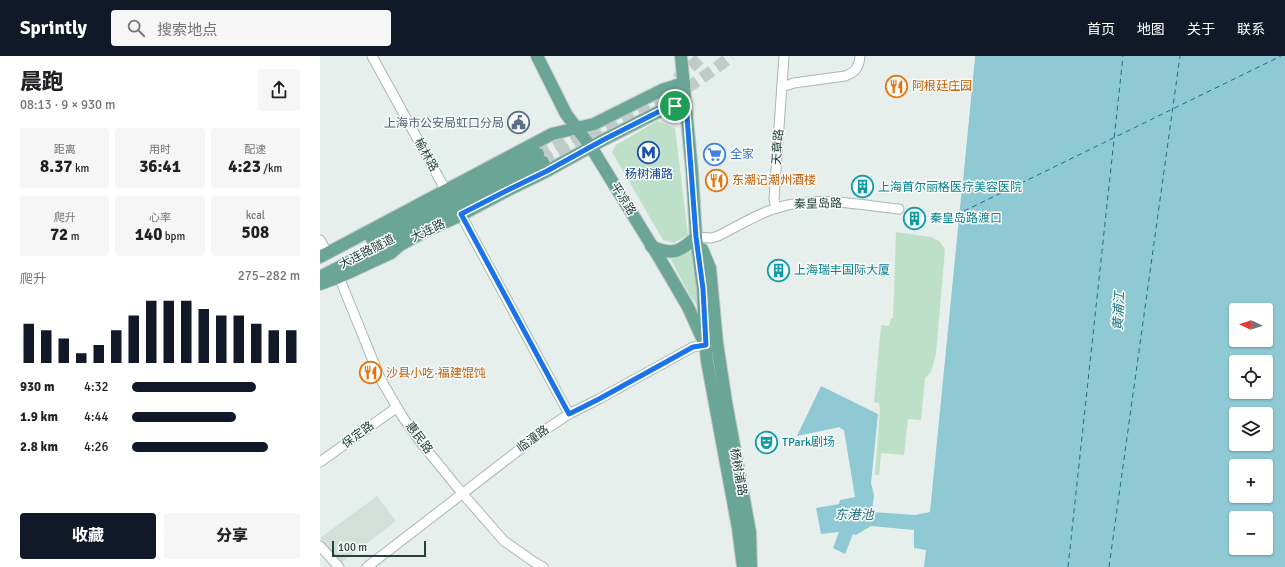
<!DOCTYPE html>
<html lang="zh">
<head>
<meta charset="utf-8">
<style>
	body { margin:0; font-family:Signika,"Noto Sans SC",sans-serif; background:#f6f6f6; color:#202124; height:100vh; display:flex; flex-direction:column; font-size:15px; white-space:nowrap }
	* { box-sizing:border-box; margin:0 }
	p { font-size:13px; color:#757577 }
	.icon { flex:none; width:22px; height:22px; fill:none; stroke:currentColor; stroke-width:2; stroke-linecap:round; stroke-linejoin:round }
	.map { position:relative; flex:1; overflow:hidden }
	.drawer { display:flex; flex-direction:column; background:#fff; width:320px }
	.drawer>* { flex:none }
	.needle { width:26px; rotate:274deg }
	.fabs { position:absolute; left:909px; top:247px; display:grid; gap:8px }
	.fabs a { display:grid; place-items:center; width:44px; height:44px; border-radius:4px; background:#fff; box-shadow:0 1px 3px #0004; font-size:20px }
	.scale { position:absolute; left:12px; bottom:10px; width:94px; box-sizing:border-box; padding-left:4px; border:2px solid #24423a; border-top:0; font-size:11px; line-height:14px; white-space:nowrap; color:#24423a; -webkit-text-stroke:3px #f7fbf9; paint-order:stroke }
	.pin { position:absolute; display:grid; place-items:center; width:34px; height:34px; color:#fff; margin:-17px; border:2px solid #fff; border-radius:50%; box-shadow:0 1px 4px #0007 }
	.round { display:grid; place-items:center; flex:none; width:42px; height:42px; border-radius:4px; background:#f6f6f6 }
	.head { display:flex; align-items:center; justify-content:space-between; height:68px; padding:0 20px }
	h1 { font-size:22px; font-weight:800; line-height:30px }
	.stats { display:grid; grid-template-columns:repeat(3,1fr); gap:6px; height:68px; padding:4px 20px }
	.stats div { display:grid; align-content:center; border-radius:4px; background:#f6f6f6; text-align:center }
	.stats b { font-size:17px; font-weight:800 }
	.stats small { font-size:11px; font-weight:400 }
	.stats p { font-size:11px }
	.chart { height:112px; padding:8px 20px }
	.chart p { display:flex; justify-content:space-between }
	.chart svg { width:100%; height:72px; margin-top:4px; stroke:#111827; stroke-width:6 }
	.primary-button { display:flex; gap:8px; margin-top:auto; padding:8px 20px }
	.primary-button a { flex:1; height:46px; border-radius:4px; background:#111827; color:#fff; font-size:16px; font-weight:800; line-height:46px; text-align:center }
	.primary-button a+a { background:#f6f6f6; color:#202124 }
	ul { padding:0 20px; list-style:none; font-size:13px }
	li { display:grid; grid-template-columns:64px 48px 1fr; align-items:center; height:30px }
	li i { height:10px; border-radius:5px; background:#111827 }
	header { display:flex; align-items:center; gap:24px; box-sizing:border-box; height:56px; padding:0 20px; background:#111827; color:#fff }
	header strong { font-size:19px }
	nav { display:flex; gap:22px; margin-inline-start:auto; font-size:14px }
	.search { width:280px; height:36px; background:#f6f6f6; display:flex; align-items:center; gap:10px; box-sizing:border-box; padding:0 14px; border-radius:4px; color:#757577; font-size:15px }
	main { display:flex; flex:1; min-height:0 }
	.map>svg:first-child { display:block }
	.built { fill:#d4dfda }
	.green { fill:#bfe0c8 }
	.water { fill:#8ec9d4; fill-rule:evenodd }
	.pier { fill:#e6efeb }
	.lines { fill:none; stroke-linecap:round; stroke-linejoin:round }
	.ferry { stroke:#1c6f80; stroke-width:1; stroke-dasharray:5 4; stroke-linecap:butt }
	.major-tunnel { stroke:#bfccc8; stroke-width:12; stroke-dasharray:12 6; stroke-linecap:butt }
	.minor-casing { stroke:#a8b8b2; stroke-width:11 }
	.major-casing { stroke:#c2cac8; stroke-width:14 }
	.minor { stroke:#fff; stroke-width:9 }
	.major { stroke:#6aa596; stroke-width:12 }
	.route-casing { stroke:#fff; stroke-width:8 }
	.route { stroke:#1a73e8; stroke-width:5 }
	.labels { text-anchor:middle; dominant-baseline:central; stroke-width:3; stroke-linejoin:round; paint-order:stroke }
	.food-label { font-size:12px; fill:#c56008; stroke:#f7fbf9; text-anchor:start }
	.service-label { font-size:12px; fill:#4e5e75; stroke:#f7fbf9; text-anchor:end }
	.street-label { font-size:12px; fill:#24423a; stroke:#f7fbf9 }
	.shop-label { font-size:12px; fill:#366cbe; stroke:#f7fbf9; text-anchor:start }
	.transit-label { font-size:12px; fill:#164399; stroke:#f7fbf9 }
	.culture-label { font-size:12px; fill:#0d838f; stroke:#f7fbf9; text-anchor:start }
	.water-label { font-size:13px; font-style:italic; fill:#1c6f80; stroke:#f7fbf9 }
</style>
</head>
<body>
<header>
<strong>Sprintly</strong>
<div class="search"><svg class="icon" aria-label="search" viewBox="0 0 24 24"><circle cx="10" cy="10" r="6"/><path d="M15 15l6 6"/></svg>搜索地点</div>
<nav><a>首页</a><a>地图</a><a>关于</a><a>联系</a></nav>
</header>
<main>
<section class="drawer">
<div class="head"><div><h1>晨跑</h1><p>08:13 · 9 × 930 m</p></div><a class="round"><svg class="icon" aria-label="share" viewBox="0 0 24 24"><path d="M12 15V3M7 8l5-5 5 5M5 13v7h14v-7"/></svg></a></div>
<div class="stats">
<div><p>距离</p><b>8.37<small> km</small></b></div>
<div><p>用时</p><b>36:41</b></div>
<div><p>配速</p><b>4:23<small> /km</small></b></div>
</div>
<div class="stats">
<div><p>爬升</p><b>72<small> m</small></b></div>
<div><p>心率</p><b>140<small> bpm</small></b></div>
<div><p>kcal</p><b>508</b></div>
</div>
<div class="chart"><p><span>爬升</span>275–282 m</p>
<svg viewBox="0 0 160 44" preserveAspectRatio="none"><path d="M5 44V20M15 44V24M25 44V29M35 44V38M45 44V33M55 44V24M65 44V15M75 44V6M85 44V6M95 44V6M105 44V11M115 44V15M125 44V15M135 44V20M145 44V24M155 44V24"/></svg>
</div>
<ul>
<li><b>930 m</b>4:32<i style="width:74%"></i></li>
<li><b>1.9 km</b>4:44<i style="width:62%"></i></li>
<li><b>2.8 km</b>4:26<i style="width:81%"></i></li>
</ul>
<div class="primary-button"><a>收藏</a><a>分享</a></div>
</section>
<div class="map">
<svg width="965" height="511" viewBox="0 0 965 511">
	<rect width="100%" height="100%" fill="#e6efeb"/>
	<!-- built -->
	<path class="built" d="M57,440l19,25 -55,42 -21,-25z"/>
	<!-- green -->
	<g class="green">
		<path d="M337,65l18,7 13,107 -14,8 -11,-3 -51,-88 4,-7z"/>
		<path d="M576,176l35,5 8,4 6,8 -9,105 -5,18 -6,6 -4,42 -13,-1 -4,36 -23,-2 -2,22h-4l5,-66 -1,-6 -5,-1 7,-77 8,1 2,-8h2z"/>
		<path d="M372,193l7,59 -9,-12 -21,-40z"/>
	</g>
	<!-- water -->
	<path class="water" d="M655,0h310v511h-361l2,-17 -12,-2v-18l-43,-4 -15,9 -3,-1 -8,20 -12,-6 6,-16 -18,2 -5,-26 23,-4 1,-4 15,-3 -11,-67 -3,-1 -1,-2 -43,9 24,-50 57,28 -7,69 3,12 -2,17 43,3 15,-3zM916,254h30v30h-30zM916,306h30v30h-30zM916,358h30v30h-30zM916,410h30v30h-30zM916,462h30v30h-30z"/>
	<!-- pier -->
	<path class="pier" d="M653,0h2l-13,135h-2z"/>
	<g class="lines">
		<!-- ferry -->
		<g class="ferry">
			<path d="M636,159l325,-159"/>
			<path d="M748,511l55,-511"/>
			<path d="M789,511l71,-511"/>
		</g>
		<!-- major-tunnel -->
		<g class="major-tunnel">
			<path d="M357,23l26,-23"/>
			<path d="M218,98l51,-26"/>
			<path d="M223,106c64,-32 133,-60 188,-106"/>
		</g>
		<defs>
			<g id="minor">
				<path d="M52,0l74,135"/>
				<path d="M462,31l12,-4 51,-7c11,-4 14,-9 15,-20"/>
				<path d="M456,152l-2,-9 10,-143"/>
				<path d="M141,159l108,199"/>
				<path d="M376,181l15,1 7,-2c19,-9 38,-22 59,-28 39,-13 82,-3 122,1"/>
				<path d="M0,184l7,12"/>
				<path d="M19,221l41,101 22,38 20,28 40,49 42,48 30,21 9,5"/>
				<path d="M0,406l76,-54"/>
				<path d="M0,490l19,21"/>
				<path d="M47,511l178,-137 24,-16 30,-15 85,-47 9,-5 18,-3"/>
			</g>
			<g id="major">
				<path d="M217,0l29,58 25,33 69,112 28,48 15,33"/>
				<path d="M361,0l11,115 4,66 7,52 2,51 2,21 31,167 5,39"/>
				<path d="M52,183l166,-85"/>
				<path d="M331,190c21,10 29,6 45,-9"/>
				<path d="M382,193l8,19 7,75 9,59 24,130 1,35"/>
				<path d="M0,201l232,-123 42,-10 68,-34 22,-7"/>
				<path d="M0,221l223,-115"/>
				<path d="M0,228l19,-7 52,-24 9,-8 22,-12 39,-18 49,-26 37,-18 56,-31 61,-31 22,-6"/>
			</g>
		</defs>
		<!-- minor casing -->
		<use href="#minor" class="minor-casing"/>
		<!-- major casing -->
		<use href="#major" class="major-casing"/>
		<!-- minor -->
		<use href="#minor" class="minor"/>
		<!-- major -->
		<use href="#major" class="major"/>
	</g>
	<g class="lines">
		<defs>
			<path id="route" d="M366,47l10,134 7,52 3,56 -13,2 -9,5 -85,47 -30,15 -108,-200 49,-25 37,-18 56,-31 61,-31z"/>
		</defs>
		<!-- route casing -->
		<use href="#route" class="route-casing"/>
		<!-- route -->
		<use href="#route" class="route"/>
	</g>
	<!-- icons -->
	<defs>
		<symbol id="restaurant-ring" viewBox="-11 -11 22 22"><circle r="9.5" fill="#f7fbf9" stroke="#e8710a" stroke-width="1.5"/><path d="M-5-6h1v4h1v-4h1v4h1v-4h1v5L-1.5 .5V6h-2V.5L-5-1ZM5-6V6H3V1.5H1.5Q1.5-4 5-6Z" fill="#e8710a"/></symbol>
		<symbol id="civic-ring" viewBox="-11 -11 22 22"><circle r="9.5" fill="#f7fbf9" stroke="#5c6f8a" stroke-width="1.5"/><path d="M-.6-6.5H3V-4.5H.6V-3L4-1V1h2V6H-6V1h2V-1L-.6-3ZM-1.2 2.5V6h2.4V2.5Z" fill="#5c6f8a"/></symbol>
		<symbol id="metro-ring" viewBox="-11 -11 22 22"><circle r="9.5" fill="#f7fbf9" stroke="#1a4fb4" stroke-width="1.5"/><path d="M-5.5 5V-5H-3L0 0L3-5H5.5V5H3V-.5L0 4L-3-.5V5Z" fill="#1a4fb4"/></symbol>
		<symbol id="supermarket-ring" viewBox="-11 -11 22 22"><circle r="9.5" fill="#f7fbf9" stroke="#3f7fe0" stroke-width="1.5"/><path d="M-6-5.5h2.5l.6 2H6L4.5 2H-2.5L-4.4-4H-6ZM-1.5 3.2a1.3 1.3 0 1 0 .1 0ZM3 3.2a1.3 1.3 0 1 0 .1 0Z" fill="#3f7fe0"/></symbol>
		<symbol id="building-ring" viewBox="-11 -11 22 22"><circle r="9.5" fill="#f7fbf9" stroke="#0f9aa8" stroke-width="1.5"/><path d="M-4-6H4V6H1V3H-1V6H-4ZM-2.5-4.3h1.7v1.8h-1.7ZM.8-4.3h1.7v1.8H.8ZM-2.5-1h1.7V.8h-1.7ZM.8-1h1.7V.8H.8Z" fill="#0f9aa8"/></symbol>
		<symbol id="theatre-ring" viewBox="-11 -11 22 22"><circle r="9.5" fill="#f7fbf9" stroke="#0f9aa8" stroke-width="1.5"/><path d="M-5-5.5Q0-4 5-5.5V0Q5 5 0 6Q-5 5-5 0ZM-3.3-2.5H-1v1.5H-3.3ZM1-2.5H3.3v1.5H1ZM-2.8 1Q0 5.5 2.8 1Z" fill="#0f9aa8"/></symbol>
	</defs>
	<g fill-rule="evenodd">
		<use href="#restaurant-ring" x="564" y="18" width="25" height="25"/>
		<use href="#civic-ring" x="186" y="54" width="25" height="25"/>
		<use href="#metro-ring" x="316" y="84" width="25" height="25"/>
		<use href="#supermarket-ring" x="382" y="86" width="25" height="25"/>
		<use href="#restaurant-ring" x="384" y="112" width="25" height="25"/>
		<use href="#building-ring" x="530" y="118" width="25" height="25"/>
		<use href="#building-ring" x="582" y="150" width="25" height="25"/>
		<use href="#building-ring" x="446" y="202" width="25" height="25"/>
		<use href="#restaurant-ring" x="38" y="304" width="25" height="25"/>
		<use href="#theatre-ring" x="434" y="374" width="25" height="25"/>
	</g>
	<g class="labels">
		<!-- food labels -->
		<g class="food-label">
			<text x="592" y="30">阿根廷庄园</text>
			<text x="412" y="124">东潮记潮州酒楼</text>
			<text x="66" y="317">沙县小吃·福建馄饨</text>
		</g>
		<!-- service labels -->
		<g class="service-label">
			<text x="184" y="67">上海市公安局虹口分局</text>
		</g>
		<!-- street labels -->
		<g class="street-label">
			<text transform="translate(458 91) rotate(-86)">天章路</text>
			<text transform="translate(106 99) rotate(61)">榆林路</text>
			<text transform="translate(303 143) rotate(58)">平凉路</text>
			<text transform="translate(498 148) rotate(-1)">秦皇岛路</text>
			<text transform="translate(108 175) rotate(-26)">大连路</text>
			<text transform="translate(47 196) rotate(-27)">大连路隧道</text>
			<text transform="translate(38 379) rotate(-36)">保定路</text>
			<text transform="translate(99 382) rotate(53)">惠民路</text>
			<text transform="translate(213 383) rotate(-36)">临潼路</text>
			<text transform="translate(418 416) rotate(80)">杨树浦路</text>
		</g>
		<!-- shop labels -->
		<g class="shop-label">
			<text x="410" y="98">全家</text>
		</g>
		<!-- transit labels -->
		<g class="transit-label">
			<text x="329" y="118">杨树浦路</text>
		</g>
		<!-- culture labels -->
		<g class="culture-label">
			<text x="558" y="131">上海首尔丽格医疗美容医院</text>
			<text x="610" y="162">秦皇岛路渡口</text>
			<text x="474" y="214">上海瑞丰国际大厦</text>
			<text x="462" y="386">TPark剧场</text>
		</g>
		<!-- water labels -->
		<g class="water-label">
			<text transform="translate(799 255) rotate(-87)">黄浦江</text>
			<text x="534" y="459">东港池</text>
		</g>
	</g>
</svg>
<div class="fabs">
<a><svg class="needle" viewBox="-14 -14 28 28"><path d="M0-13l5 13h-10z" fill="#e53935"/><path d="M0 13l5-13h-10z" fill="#757577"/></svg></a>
<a><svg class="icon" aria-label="locate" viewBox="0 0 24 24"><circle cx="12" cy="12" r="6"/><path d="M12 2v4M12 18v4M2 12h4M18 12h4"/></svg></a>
<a><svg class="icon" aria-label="layers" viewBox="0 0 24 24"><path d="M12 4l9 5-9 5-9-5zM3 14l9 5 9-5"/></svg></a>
<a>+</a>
<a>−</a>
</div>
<div class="scale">100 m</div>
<div class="pin" style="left:355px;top:50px;background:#1e9e55"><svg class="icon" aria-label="arrive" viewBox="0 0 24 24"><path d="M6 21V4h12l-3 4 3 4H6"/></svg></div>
</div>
</main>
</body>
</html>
